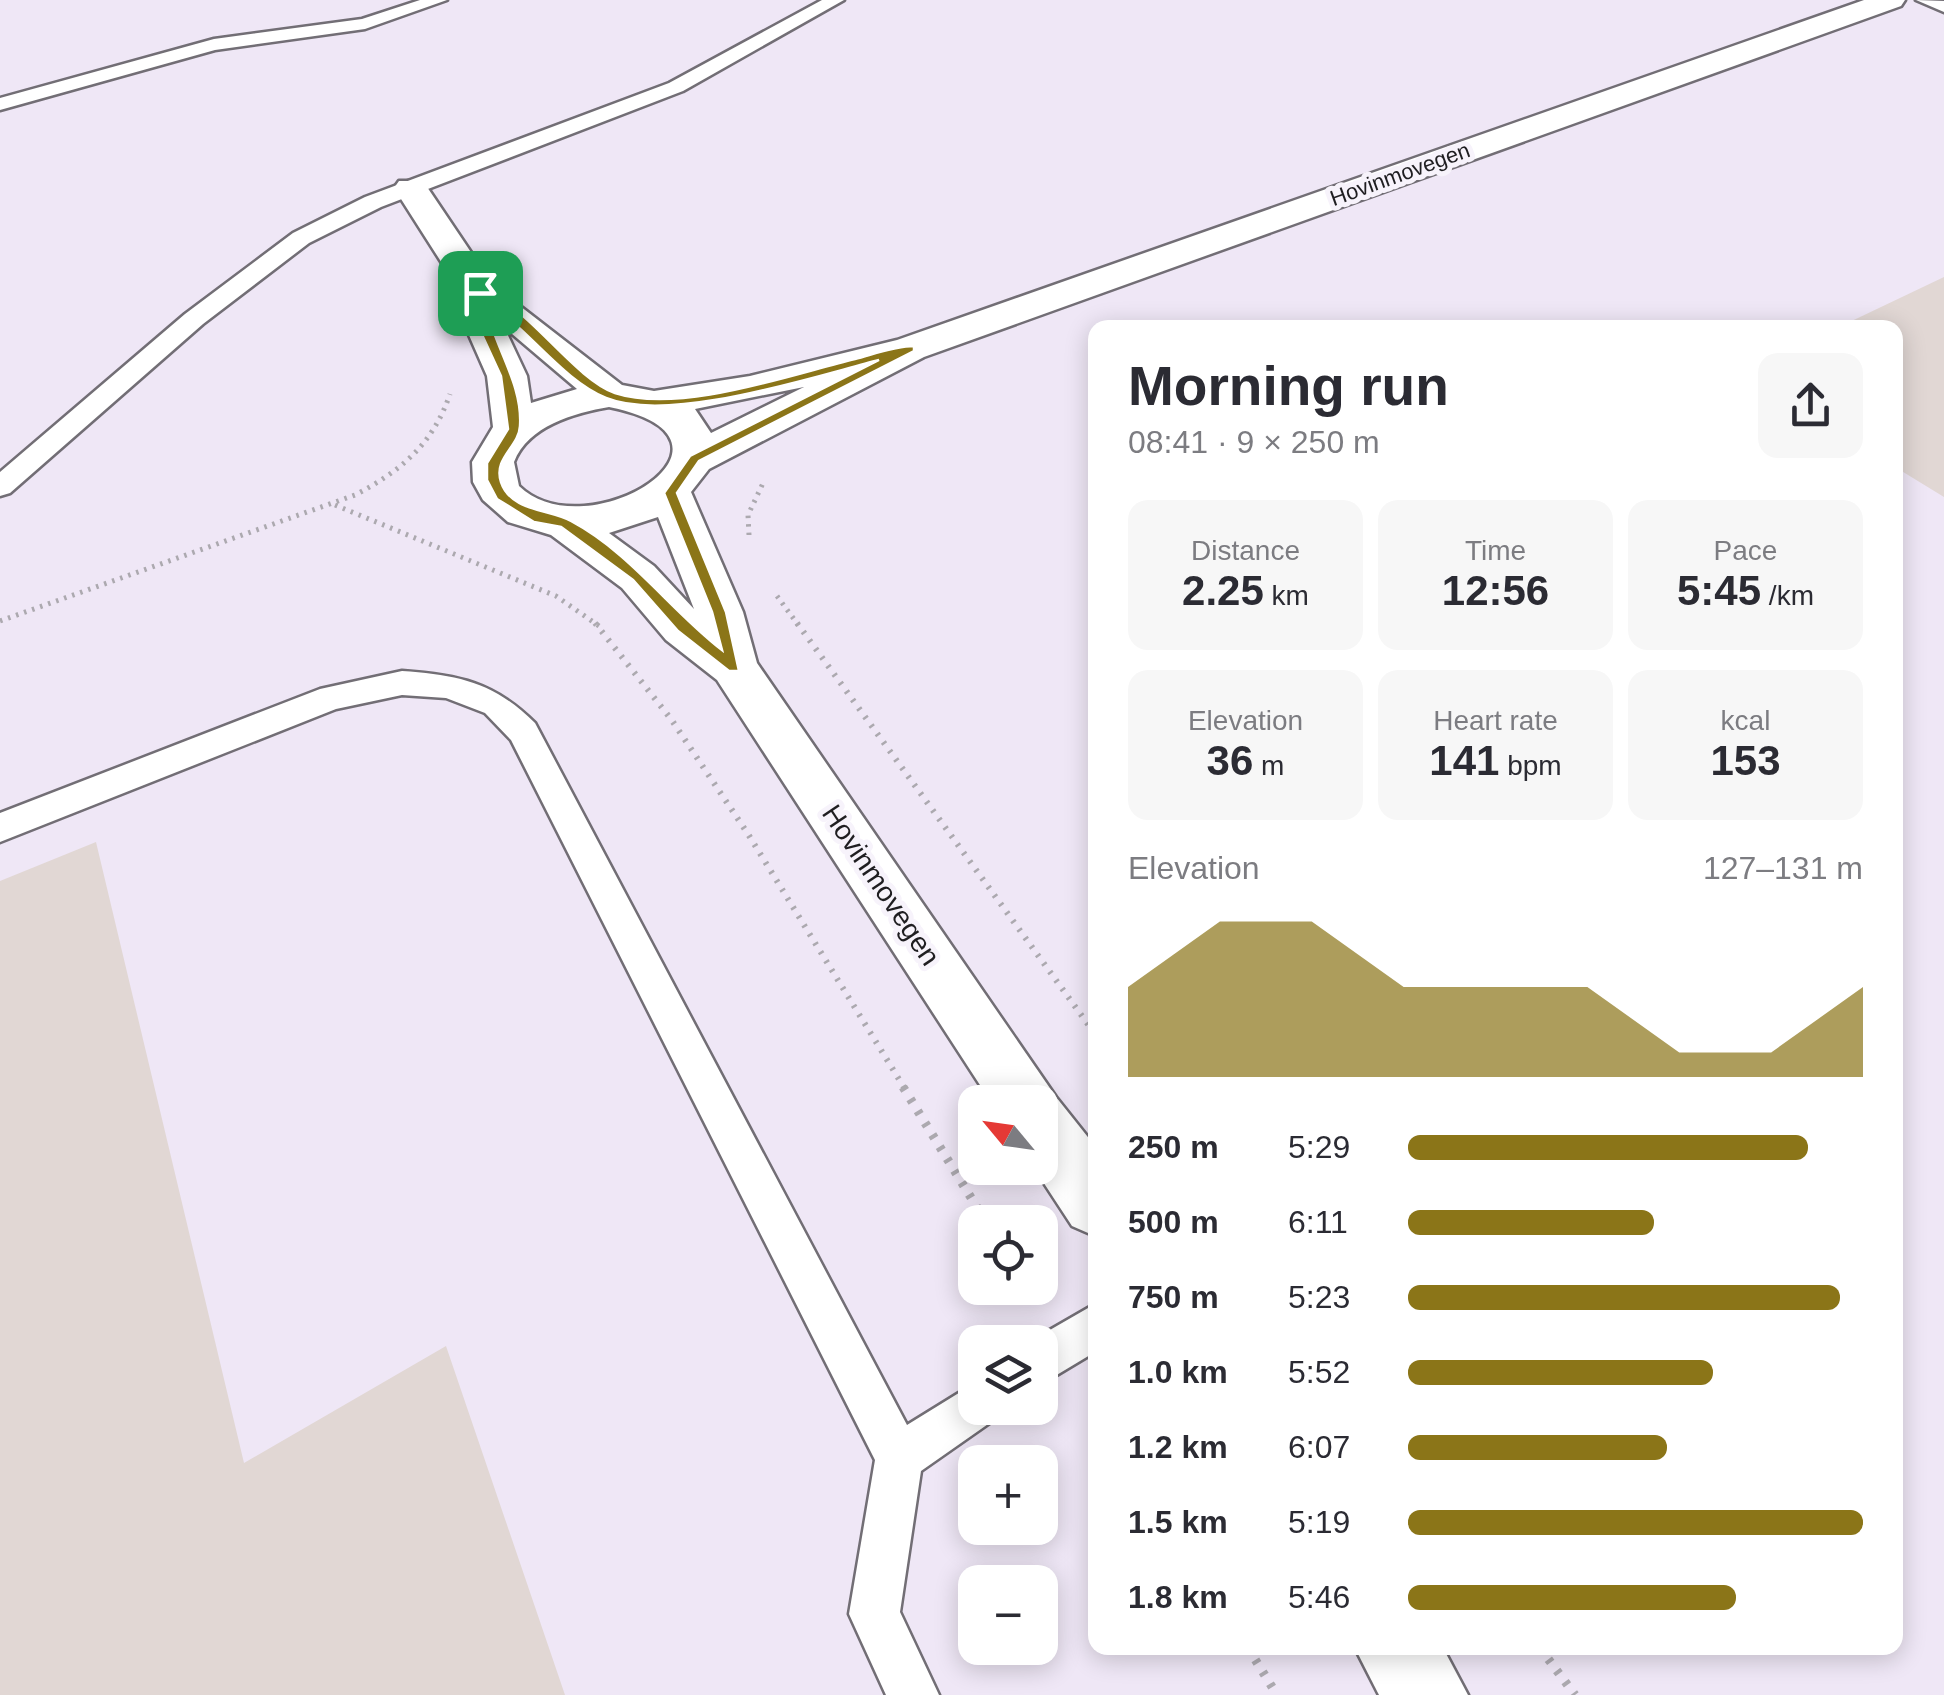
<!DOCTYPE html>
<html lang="en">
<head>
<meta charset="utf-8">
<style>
	body { margin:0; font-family:Arial,sans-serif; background:#f7f7f7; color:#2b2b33; height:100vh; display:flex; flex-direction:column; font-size:38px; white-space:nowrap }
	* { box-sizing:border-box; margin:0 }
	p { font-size:32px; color:#7c7c81 }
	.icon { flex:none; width:55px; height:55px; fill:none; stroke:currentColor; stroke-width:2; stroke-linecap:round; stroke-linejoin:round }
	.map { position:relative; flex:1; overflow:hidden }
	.details { position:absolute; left:1088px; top:320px; width:815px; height:1335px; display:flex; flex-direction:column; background:#fff; border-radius:20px; box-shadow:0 5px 25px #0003 }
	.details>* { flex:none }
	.needle { width:65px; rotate:299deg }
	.tools { position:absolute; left:958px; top:1085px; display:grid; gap:20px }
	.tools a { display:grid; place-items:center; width:100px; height:100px; border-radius:20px; background:#fff; box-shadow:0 5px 25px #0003; font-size:50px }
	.pin { position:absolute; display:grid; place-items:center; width:85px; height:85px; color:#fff; margin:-42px; border-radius:20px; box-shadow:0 5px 15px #0006 }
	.round { display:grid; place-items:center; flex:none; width:105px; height:105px; border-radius:20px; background:#f7f7f7 }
	.overview { display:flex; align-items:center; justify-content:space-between; height:170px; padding:0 40px }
	h1 { font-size:55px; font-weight:800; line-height:75px }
	.figures { display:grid; grid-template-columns:repeat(3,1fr); gap:15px; height:170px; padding:10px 40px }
	.figures div { display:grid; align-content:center; border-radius:20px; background:#f7f7f7; text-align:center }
	.figures b { font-size:42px; font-weight:800 }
	.figures small { font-size:28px; font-weight:400 }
	.figures p { font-size:28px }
	.chart { height:280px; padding:20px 40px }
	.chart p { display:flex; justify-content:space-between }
	.chart svg { width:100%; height:180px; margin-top:10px; fill:#8b7518; opacity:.7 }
	ul { padding:0 40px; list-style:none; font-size:32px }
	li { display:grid; grid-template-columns:160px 120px 1fr; align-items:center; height:75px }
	li i { height:25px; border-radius:12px; background:#8b7518 }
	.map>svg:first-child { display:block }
	.built { fill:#efe7f6; fill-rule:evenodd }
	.building { fill:#e1d7d4 }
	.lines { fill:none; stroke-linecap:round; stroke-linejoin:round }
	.lane-casing { stroke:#726e75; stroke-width:5 }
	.street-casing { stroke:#726e75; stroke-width:5 }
	.path-far2 { stroke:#aca9af; stroke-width:5; stroke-dasharray:2.5 6; stroke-linecap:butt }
	.path-far1 { stroke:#aca9af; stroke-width:6; stroke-dasharray:2.5 8; stroke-linecap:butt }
	.path { stroke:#aca9af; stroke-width:9; stroke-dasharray:4 10; stroke-linecap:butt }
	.lane { fill:#fff; fill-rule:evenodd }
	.street { fill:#fff; fill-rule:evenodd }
	.route { fill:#8b7518; stroke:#fff; stroke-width:2.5; fill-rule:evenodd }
	.labels { text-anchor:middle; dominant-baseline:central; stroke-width:10; stroke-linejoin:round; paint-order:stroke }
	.far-street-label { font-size:22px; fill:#1f1e21; stroke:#f7f3fb }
	.street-label { font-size:28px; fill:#1f1e21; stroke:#f7f3fb }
</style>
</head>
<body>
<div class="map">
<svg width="1944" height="1695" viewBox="0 0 1944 1695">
	<rect width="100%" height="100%" fill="#f7f3fb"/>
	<!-- built -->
	<path class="built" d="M0,0h1944v1695h-1944zM1095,328h800v1320h-800zM975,1102h65v66h-65zM975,1222h65v66h-65zM975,1342h65v66h-65zM975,1462h65v66h-65zM975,1582h65v66h-65z"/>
	<!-- building -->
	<g class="building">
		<path d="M1944,277v220l-49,-30v-139h-58z"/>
		<path d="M96,842l148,621 202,-117 119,349h-565v-814z"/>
	</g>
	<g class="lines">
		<defs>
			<g id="lane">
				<path d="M420,0h27l-82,29 -150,21 -215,60v-12l214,-59 148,-20z"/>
				<path d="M822,0h22l-161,91 -302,116 -72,36 -106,81 -193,169 -10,3v-24l185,-158 108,-81 72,-36 304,-114z"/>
				<path d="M1916,0l28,1v11z"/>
				<path d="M402,671c56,4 92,11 133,52l372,702 68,-42v25h23l-7,14 -70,49 -21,141 39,83h-53l-37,-81 26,-154 -364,-720 -26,-27 -39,-15 -44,-3 -66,14 -336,133v-29l320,-124z"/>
				<path d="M1095,1304v48l-55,33v-43h-11z"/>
			</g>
			<g id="street">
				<path d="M1864,0h41l-4,6 -977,351 -215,112 -18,23 52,120 14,51 299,434 39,49v90l-23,-10 -38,-58h6v-66h-49l-274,-422 -51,-40 -44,-52 -71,-53 -43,-13 -25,-22 -10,-18 -1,-20 21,-35 -6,-51 -22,-50 -4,-33 -67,-105 5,-7h24l70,104 129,100 32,6 96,-15 147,-36zM504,327l73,62 -46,14 -4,-27zM804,387l-93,46 -16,-24zM609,407c159,32 -22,145 -90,79l-5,-24c14,-36 60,-49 95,-55zM658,517l36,92 -40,-43 -45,-33z"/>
				<path d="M1355,1648h88l25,47h-89z"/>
			</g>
		</defs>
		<!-- lane casing -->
		<use href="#lane" class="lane-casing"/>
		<!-- street casing -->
		<use href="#street" class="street-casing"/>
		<!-- path-far2 -->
		<g class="path-far2">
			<path d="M335,505l221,91 43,30"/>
			<path d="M749,535l-1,-20 16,-34"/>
			<path d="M777,596l22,30"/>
			<path d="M0,621l355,-126c46,-24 78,-51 95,-101"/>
		</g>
		<!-- path-far1 -->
		<g class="path-far1">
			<path d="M595,623l76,96 77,115 157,255"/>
			<path d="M797,623l298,411"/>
		</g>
		<!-- path -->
		<g class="path">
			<path d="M903,1087l83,135"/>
			<path d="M1026,1288l8,12"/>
			<path d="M1248,1648l29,47"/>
			<path d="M1540,1648l35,47"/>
		</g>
		<!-- lane -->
		<use href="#lane" class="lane"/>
		<!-- street -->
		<use href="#street" class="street"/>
	</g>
	<!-- route -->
	<path class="route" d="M476,291c41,-1 95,87 139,102 65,21 174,-18 240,-34 19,-5 40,-13 59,-13v5l-215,110 -22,32 49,119 13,59h-10l-51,-40 -45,-51 -72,-53 -27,-5 -37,-23 -10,-19v-17l21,-34 -7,-53 -23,-50zM486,302c41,25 77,79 120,96 64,26 206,-21 273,-38l-189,96 -26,37 48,119 10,38c-52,-40 -91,-97 -151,-129 -21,-12 -60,-9 -70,-39 -8,-24 18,-35 19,-56 3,-44 -28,-81 -34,-124z"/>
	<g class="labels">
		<!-- far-street labels -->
		<g class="far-street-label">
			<text transform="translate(1400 174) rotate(-20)">Hovinmovegen</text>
		</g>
		<!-- street labels -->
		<g class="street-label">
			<text transform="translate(881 885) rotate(56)">Hovinmovegen</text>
		</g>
	</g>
</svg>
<div class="tools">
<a><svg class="needle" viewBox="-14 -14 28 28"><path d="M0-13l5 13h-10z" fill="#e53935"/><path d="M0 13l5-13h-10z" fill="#7c7c81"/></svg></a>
<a><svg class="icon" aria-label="locate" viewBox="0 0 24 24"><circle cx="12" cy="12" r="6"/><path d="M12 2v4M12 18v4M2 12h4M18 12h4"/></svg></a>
<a><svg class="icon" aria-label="layers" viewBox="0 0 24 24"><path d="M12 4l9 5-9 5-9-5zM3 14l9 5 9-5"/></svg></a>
<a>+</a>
<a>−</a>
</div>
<div class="pin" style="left:480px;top:293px;background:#1e9e55"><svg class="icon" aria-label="arrive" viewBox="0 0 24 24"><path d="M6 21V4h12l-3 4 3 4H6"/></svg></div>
<section class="details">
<div class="overview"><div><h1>Morning run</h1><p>08:41 · 9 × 250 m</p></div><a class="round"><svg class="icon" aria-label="share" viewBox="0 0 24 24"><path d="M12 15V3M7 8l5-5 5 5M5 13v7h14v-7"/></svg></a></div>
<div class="figures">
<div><p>Distance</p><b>2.25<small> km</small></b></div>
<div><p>Time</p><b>12:56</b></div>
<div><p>Pace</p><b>5:45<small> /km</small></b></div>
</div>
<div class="figures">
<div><p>Elevation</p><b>36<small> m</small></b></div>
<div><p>Heart rate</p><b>141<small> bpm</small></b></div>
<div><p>kcal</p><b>153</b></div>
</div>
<div class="chart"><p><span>Elevation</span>127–131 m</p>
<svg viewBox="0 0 160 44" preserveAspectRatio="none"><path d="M0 44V22L10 14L20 6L30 6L40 6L50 14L60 22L70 22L80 22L90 22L100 22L110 30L120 38L130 38L140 38L150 30L160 22V44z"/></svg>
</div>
<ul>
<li><b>250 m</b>5:29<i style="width:88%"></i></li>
<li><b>500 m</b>6:11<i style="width:54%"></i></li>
<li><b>750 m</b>5:23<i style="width:95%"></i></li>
<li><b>1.0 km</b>5:52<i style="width:67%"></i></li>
<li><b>1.2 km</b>6:07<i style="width:57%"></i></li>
<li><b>1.5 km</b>5:19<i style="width:100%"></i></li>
<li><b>1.8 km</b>5:46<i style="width:72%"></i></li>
</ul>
</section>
</div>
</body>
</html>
